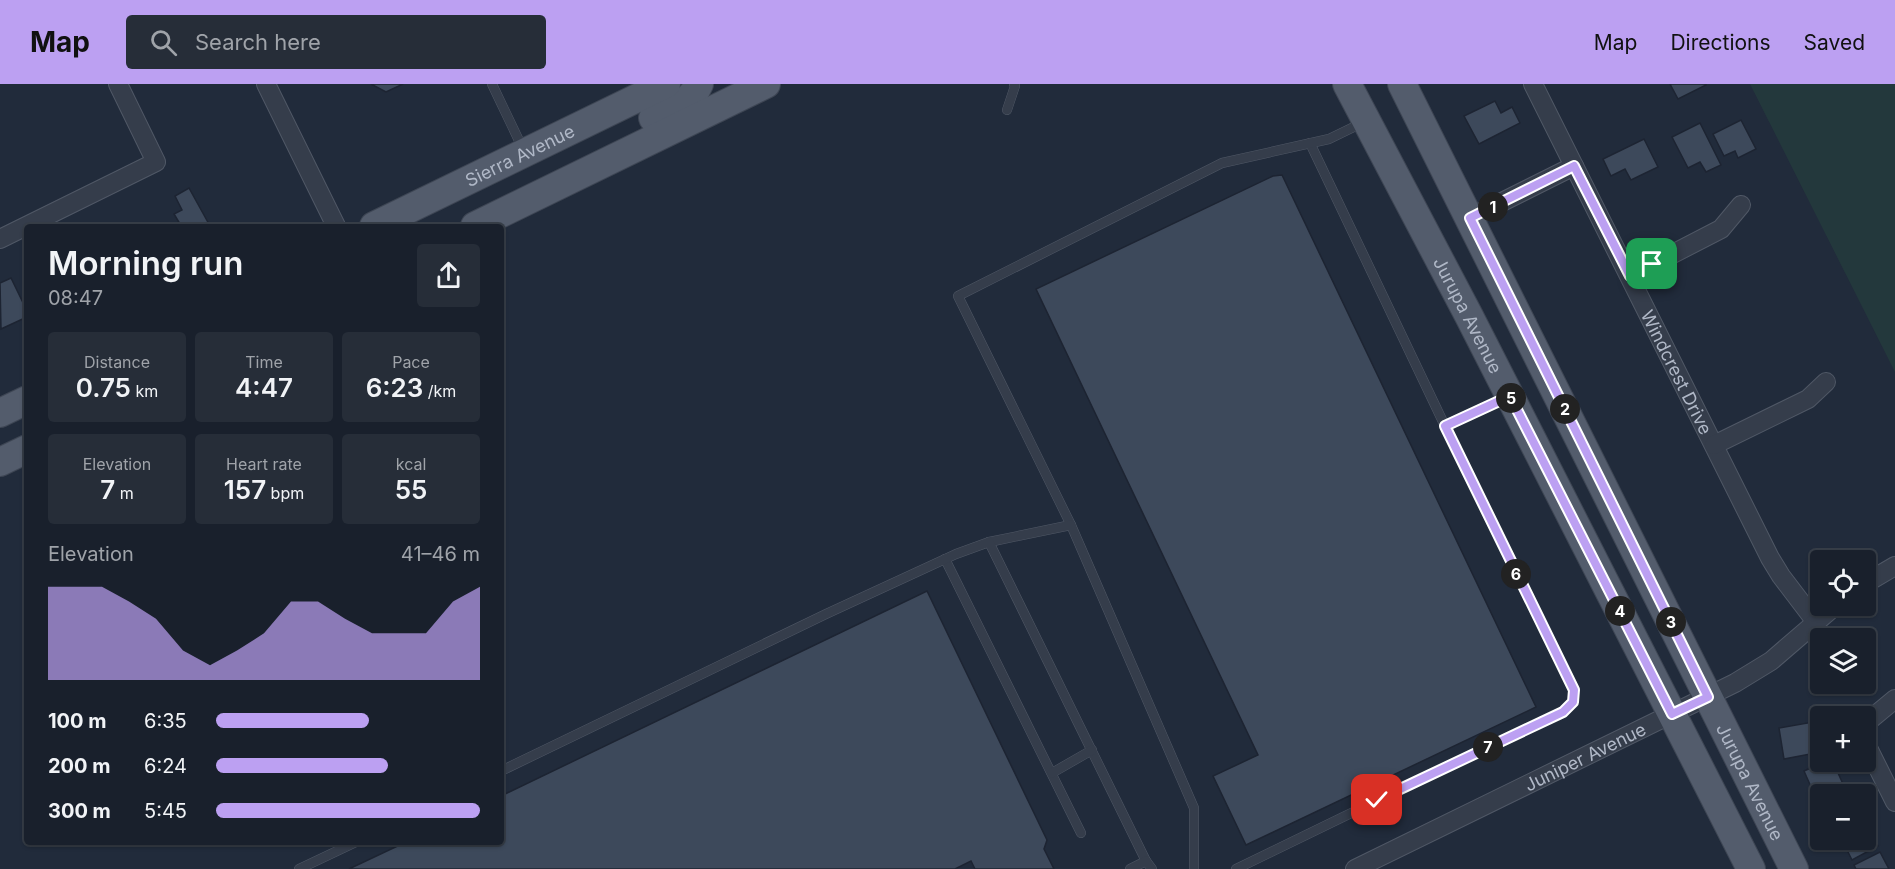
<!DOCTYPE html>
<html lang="en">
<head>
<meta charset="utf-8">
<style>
	body { margin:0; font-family:Inter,sans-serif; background:#262d38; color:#f1f3f6; height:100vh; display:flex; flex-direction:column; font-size:22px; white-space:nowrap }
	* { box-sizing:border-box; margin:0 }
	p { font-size:20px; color:#9fa3a9 }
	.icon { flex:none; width:33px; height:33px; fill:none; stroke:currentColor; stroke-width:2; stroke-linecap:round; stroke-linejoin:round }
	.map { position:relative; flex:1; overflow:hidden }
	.drawer { position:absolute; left:24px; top:140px; width:480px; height:621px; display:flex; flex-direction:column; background:#19202c; border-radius:6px; box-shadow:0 2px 4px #0004,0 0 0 2px #373e48 }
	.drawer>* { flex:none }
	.fabs { position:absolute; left:1810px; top:466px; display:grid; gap:12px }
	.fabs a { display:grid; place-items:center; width:66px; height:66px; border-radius:6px; background:#19202c; box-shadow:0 2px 4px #0004,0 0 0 2px #373e48; font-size:30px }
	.pin { position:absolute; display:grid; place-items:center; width:51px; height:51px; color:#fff; margin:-26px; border-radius:12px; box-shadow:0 3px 9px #0006 }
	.km { position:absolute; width:30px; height:30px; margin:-15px; border-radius:50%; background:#222; color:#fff; font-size:16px; line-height:30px; text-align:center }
	.round { display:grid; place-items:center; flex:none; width:63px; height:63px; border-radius:6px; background:#262d38 }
	.summary { display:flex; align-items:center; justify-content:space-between; height:102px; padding:0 24px }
	h1 { font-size:33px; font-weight:600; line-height:45px }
	.figures { display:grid; grid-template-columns:repeat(3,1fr); gap:9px; height:102px; padding:6px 24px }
	.figures div { display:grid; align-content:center; border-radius:6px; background:#262d38; text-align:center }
	.figures b { font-size:26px; font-weight:600 }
	.figures small { font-size:16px; font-weight:400 }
	.figures p { font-size:16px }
	.chart { height:168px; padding:12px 24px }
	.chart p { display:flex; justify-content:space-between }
	.chart svg { width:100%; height:108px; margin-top:6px; fill:#bca0f2; opacity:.7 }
	ul { padding:0 24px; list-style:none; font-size:20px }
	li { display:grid; grid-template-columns:96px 72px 1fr; align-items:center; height:45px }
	li i { height:15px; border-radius:8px; background:#bca0f2 }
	header { display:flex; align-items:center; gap:36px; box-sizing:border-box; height:84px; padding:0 30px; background:#bca0f2; color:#111 }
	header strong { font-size:28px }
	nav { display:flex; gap:33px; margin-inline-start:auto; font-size:21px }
	.search { width:420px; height:54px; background:#262d38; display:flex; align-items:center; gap:15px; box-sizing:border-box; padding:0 21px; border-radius:6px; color:#9fa3a9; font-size:22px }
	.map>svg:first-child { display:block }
	.green { fill:#23383c }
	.building { fill:#3d495b; stroke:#1d2432; stroke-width:1.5 }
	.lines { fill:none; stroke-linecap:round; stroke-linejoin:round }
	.lane-casing { stroke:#505866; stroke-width:10 }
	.street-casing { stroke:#505866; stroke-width:20 }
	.primary-casing { stroke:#3e4654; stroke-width:30 }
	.lane { stroke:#353d4b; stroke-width:9 }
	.street { stroke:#353d4b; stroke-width:18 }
	.primary { stroke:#535c6c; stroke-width:28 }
	.route-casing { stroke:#fff; stroke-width:12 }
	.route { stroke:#bca0f2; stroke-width:8 }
	.labels { text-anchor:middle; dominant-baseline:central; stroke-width:5; stroke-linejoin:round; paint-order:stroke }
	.street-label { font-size:18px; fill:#b0b8c7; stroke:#1b2230 }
</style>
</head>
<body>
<header>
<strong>Map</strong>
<div class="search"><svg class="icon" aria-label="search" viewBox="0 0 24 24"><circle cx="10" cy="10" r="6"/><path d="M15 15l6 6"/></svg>Search here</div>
<nav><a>Map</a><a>Directions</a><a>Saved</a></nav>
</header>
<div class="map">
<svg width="1895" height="785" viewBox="0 0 1895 785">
	<rect width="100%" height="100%" fill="#212b3b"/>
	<!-- green -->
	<path class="green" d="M1750,0h145v288z"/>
	<!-- building -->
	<g class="building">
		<path d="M371,0h32l-17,8z"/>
		<path d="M1670,0h36v1l-28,14z"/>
		<path d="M1495,17l6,12 11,-6 8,16 -41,21 -15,-28z"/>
		<path d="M1741,36l15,29 -18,9 -3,-7 -11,5 -11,-22z"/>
		<path d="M1700,39l21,42 -15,7 -6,-10 -12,6 -16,-31z"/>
		<path d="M1644,55l14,28 -27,13 -6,-11 -14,7 -8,-17z"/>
		<path d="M1282,91l254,532 -290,138 -33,-69 45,-21 -222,-466 237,-113z"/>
		<path d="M189,104l21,38h-35l5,-2 -6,-10 8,-4 -7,-14z"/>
		<path d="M11,194l16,33v6l-26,12 -1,-46z"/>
		<path d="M927,507l120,249 -3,9 10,20h-79l-4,-8 -16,8h-606l57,-27h95v-46z"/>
		<path d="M1813,638l3,13 5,-2v19l-37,7 -5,-31z"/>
		<path d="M1824,678h9l10,22 -28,12 -11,-25z"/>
		<path d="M1821,716v24l-10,-19z"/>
		<path d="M1866,739l12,23 -26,14 -10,-20h24z"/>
		<path d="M1880,768l9,17h-33l-2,-4z"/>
	</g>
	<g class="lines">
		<defs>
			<g id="lane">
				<path d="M492,0l31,65"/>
				<path d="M1007,26l8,-24 -1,-2"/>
				<path d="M1310,59l135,283"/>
				<path d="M1071,441l-113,-229 264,-133 107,-24 35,-17"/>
				<path d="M989,458l82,-17 123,283v61"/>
				<path d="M945,475l136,274"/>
				<path d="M501,687l325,-157 130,-60 33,-12 157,319"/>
				<path d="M1052,689l40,-23"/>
				<path d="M299,785l57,-27"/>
				<path d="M1130,785l16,-8 6,8"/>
				<path d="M1236,785l212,-103 115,-54 10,-10 1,-12 -129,-264 63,-29"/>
			</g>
			<g id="street">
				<path d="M266,0l70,142"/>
				<path id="s1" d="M1533,0l237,474 11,18 35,46"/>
				<path d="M1470,134l104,-52"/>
				<path d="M0,155l156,-77 -38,-78"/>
				<path d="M1630,192l91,-47 20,-24"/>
				<path d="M1714,361l94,-46 18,-17"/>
				<path d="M1866,499l29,-17"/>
				<path d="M1866,639l29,-24"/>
				<path d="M1866,660l29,58"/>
				<path id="s2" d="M1355,785l380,-186 36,-22 64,-55"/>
			</g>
			<g id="primary">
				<path id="s3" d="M1347,0l122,232 282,553"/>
				<path id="s4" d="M1402,0l392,785"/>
				<path d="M653,34c17,-9 38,-15 46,-34"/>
				<path id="s5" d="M374,142l292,-142"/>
				<path d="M475,142l291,-142"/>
				<path d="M0,329l27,-13"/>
				<path d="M0,378l27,-13"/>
			</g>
		</defs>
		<!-- lane casing -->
		<use href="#lane" class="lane-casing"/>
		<!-- street casing -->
		<use href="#street" class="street-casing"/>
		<!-- primary casing -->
		<use href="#primary" class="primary-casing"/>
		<!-- lane -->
		<use href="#lane" class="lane"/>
		<!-- street -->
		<use href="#street" class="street"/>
		<!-- primary -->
		<use href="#primary" class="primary"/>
	</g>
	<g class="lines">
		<defs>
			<path id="route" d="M1377,716l186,-88 10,-10 1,-12 -129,-264 65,-30 162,318 36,-17 -238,-479 104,-52 56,110 22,-12"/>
		</defs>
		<!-- route casing -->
		<use href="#route" class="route-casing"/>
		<!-- route -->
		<use href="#route" class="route"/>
	</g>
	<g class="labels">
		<!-- street labels -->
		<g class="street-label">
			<text stroke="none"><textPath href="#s5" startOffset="162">Sierra Avenue</textPath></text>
			<text stroke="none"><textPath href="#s3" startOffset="261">Jurupa Avenue</textPath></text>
			<text stroke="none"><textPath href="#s1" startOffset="322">Windcrest Drive</textPath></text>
			<text stroke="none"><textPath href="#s2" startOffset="256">Juniper Avenue</textPath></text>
			<text stroke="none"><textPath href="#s4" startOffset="780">Jurupa Avenue</textPath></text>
		</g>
	</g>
</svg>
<div class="fabs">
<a><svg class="icon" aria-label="locate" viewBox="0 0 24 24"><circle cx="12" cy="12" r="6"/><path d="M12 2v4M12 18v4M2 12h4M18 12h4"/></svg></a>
<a><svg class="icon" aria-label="layers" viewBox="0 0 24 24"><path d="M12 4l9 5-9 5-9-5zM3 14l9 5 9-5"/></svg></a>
<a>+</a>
<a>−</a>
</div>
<div class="pin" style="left:1652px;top:180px;background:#1e9e55"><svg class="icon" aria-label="arrive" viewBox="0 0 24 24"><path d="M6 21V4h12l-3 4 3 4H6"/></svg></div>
<div class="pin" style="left:1377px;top:716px;background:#d93025"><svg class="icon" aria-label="check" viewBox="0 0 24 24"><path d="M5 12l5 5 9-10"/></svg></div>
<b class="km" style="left:1493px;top:123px">1</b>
<b class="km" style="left:1565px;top:325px">2</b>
<b class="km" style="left:1671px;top:538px">3</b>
<b class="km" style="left:1620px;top:527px">4</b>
<b class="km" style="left:1511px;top:314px">5</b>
<b class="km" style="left:1516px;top:490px">6</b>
<b class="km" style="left:1488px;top:663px">7</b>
<section class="drawer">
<div class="summary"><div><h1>Morning run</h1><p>08:47</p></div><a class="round"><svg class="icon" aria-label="share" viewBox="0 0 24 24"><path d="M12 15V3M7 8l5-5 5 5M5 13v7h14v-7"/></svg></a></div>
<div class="figures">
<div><p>Distance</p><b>0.75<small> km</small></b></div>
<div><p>Time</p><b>4:47</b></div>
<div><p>Pace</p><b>6:23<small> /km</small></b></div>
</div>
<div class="figures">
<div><p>Elevation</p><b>7<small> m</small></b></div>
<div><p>Heart rate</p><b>157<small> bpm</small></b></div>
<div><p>kcal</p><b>55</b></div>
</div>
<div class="chart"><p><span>Elevation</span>41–46 m</p>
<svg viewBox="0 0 160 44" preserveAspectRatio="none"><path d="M0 44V6L10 6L20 6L30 12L40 19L50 32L60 38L70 32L80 25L90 12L100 12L110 19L120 25L130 25L140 25L150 12L160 6V44z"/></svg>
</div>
<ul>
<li><b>100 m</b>6:35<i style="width:58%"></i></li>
<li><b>200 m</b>6:24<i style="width:65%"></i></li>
<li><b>300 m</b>5:45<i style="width:100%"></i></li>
</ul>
</section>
</div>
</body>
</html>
